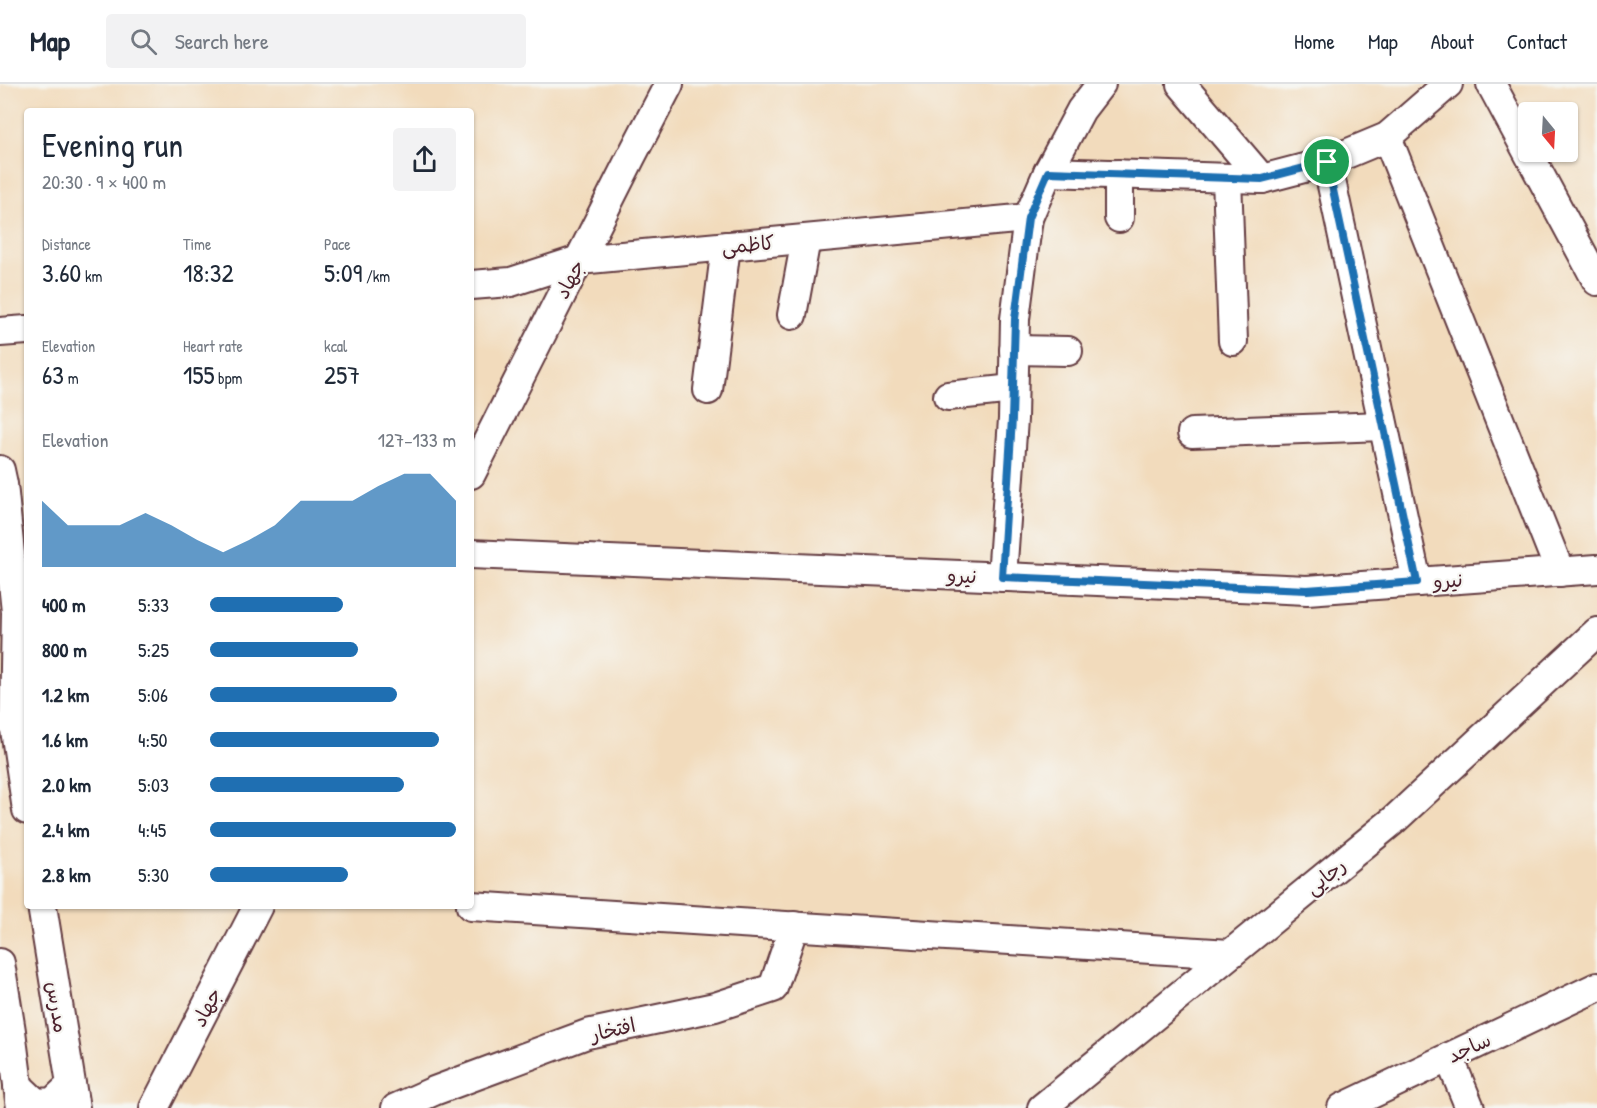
<!DOCTYPE html>
<html lang="en">
<head>
<meta charset="utf-8">
<style>
	body { margin:0; font-family:"Patrick Hand","Playpen Sans Arabic",sans-serif; background:#f2f2f3; color:#1f2937; height:100vh; display:flex; flex-direction:column; font-size:22px; white-space:nowrap }
	* { box-sizing:border-box; margin:0 }
	p { font-size:20px; color:#747a83 }
	.icon { flex:none; width:33px; height:33px; fill:none; stroke:currentColor; stroke-width:2; stroke-linecap:round; stroke-linejoin:round }
	.map { position:relative; flex:1; overflow:hidden }
	.panel { position:absolute; left:24px; top:24px; width:450px; height:801px; display:flex; flex-direction:column; background:#fff; border-radius:6px; box-shadow:0 2px 4px #0004 }
	.panel>* { flex:none }
	.needle { width:39px; rotate:162deg }
	.buttons { position:absolute; left:1518px; top:18px; display:grid; gap:12px }
	.buttons a { display:grid; place-items:center; width:60px; height:60px; border-radius:6px; background:#fff; box-shadow:0 2px 4px #0004; font-size:30px }
	.pin { position:absolute; display:grid; place-items:center; width:51px; height:51px; color:#fff; margin:-26px; border:3px solid #fff; border-radius:50%; box-shadow:0 2px 6px #0007 }
	.round { display:grid; place-items:center; flex:none; width:63px; height:63px; border-radius:6px; background:#f2f2f3 }
	.headline { display:flex; align-items:center; justify-content:space-between; height:102px; padding:0 18px }
	h1 { font-size:33px; font-weight:600; line-height:45px }
	.metrics { display:grid; grid-template-columns:repeat(3,1fr); gap:9px; height:102px; padding:6px 18px }
	.metrics div { display:grid; align-content:center }
	.metrics b { font-size:26px; font-weight:600 }
	.metrics small { font-size:16px; font-weight:400 }
	.metrics p { font-size:16px }
	.chart { height:168px; padding:12px 18px }
	.chart p { display:flex; justify-content:space-between }
	.chart svg { width:100%; height:108px; margin-top:6px; fill:#1f6fb2; opacity:.7 }
	ul { padding:0 18px; list-style:none; font-size:20px }
	li { display:grid; grid-template-columns:96px 72px 1fr; align-items:center; height:45px }
	li i { height:15px; border-radius:8px; background:#1f6fb2 }
	header { display:flex; align-items:center; gap:36px; box-sizing:border-box; height:84px; padding:0 30px; background:#fff; border-bottom:2px solid #e0e1e3 }
	header strong { font-size:28px }
	nav { display:flex; gap:33px; margin-inline-start:auto; font-size:21px }
	.search { width:420px; height:54px; background:#f2f2f3; display:flex; align-items:center; gap:15px; box-sizing:border-box; padding:0 21px; border-radius:6px; color:#747a83; font-size:22px }
	.map>svg:first-child { display:block }
	.lines { fill:none; stroke-linecap:round; stroke-linejoin:round }
	.minor-casing { stroke:#633b41; stroke-width:32 }
	.minor { stroke:#fff; stroke-width:28 }
	.route-casing { stroke:#fff; stroke-width:12 }
	.route { stroke:#1f6fb2; stroke-width:8 }
	.labels { text-anchor:middle; dominant-baseline:central; stroke-width:4.5; stroke-linejoin:round; paint-order:stroke }
	.street-label { font-size:20px; fill:#4a1f2b; stroke:#f6f6f2 }
</style>
</head>
<body>
<header>
<strong>Map</strong>
<div class="search"><svg class="icon" aria-label="search" viewBox="0 0 24 24"><circle cx="10" cy="10" r="6"/><path d="M15 15l6 6"/></svg>Search here</div>
<nav><a>Home</a><a>Map</a><a>About</a><a>Contact</a></nav>
</header>
<div class="map">
<svg width="1597" height="1024" viewBox="0 0 1597 1024">
	<rect width="100%" height="100%" fill="#f6f6f2"/>
	<filter id="ink" filterUnits="userSpaceOnUse"><feTurbulence type="fractalNoise" baseFrequency=".0167" numOctaves="2"/><feDisplacementMap in="SourceGraphic" scale="12" xChannelSelector="R" yChannelSelector="G"/><feConvolveMatrix kernelMatrix="1 2 1 2 8 2 1 2 1" color-interpolation-filters="sRGB"/></filter>
	<filter id="wash" filterUnits="userSpaceOnUse"><feTurbulence type="fractalNoise" baseFrequency=".008" numOctaves="4" result="noise"/><feDisplacementMap in="SourceGraphic" scale="24" xChannelSelector="R" yChannelSelector="G"/><feGaussianBlur stdDeviation="1.35" result="paint"/><feColorMatrix in="noise" values="0 0 0 0 0 0 0 0 0 0 0 0 0 0 0 0 0 1.4 0 .05"/><feComposite in="paint" operator="in"/></filter>
	<g filter="url(#wash)">
		<rect width="100%" height="100%" fill="#f2dbbc"/>
	</g>
	<g filter="url(#ink)">
		<g class="lines">
			<defs>
				<g id="minor">
					<path d="M1181,0l81,95"/>
					<path d="M1491,0l106,197"/>
					<path d="M1387,53l173,435"/>
					<path d="M1327,78l90,420"/>
					<path d="M1048,88l214,7 65,-17 60,-25 61,-53"/>
					<path d="M1119,90v44"/>
					<path d="M1227,94l6,163"/>
					<path d="M471,201l40,-3 68,-22 449,-42"/>
					<path d="M792,231l14,-76"/>
					<path d="M0,248l27,-2"/>
					<path d="M1014,266l54,1"/>
					<path d="M708,306l18,-144"/>
					<path d="M948,312l65,-7"/>
					<path d="M1192,349l191,-7"/>
					<path d="M0,386l3,14 13,128 -2,111 13,87"/>
					<path d="M471,390l160,-317 38,-73"/>
					<path d="M471,470l836,36 290,-21"/>
					<path d="M1002,493l11,-158 2,-100 13,-101 20,-46 33,-62 20,-26"/>
					<path d="M42,822l33,202"/>
					<path d="M471,822l759,48"/>
					<path d="M0,879l11,68 10,77"/>
					<path d="M1449,973l21,51"/>
					<path d="M18,1002l18,17 17,-1 18,-17"/>
					<path d="M154,1024l104,-202"/>
					<path d="M396,1024l38,-17 153,-57 128,-27 58,-19 21,-62"/>
					<path d="M1042,1024l352,-288 203,-188"/>
					<path d="M1342,1024l255,-121"/>
				</g>
			</defs>
			<!-- minor casing -->
			<use href="#minor" class="minor-casing"/>
			<!-- minor -->
			<use href="#minor" class="minor"/>
		</g>
	</g>
	<g class="lines" filter="url(#ink)">
		<defs>
			<path id="route" d="M1327,78l90,420 -110,8 -305,-13 10,-158 3,-100 13,-101 20,-46 214,7z"/>
		</defs>
		<!-- route casing -->
		<use href="#route" class="route-casing"/>
		<!-- route -->
		<use href="#route" class="route"/>
	</g>
	<g class="labels">
		<!-- street labels -->
		<g class="street-label">
			<text transform="translate(748 160) rotate(-5)">کاظمی</text>
			<text transform="translate(569 195) rotate(-63)">جهاد</text>
			<text transform="translate(962 491) rotate(3)">نیرو</text>
			<text transform="translate(1448 496) rotate(-4)">نیرو</text>
			<text transform="translate(1325 792) rotate(-39)">رجایی</text>
			<text transform="translate(58 923) rotate(81)">مدرس</text>
			<text transform="translate(206 923) rotate(-63)">جهاد</text>
			<text transform="translate(613 945) rotate(-13)">افتخار</text>
			<text transform="translate(1469 963) rotate(-25)">ساجد</text>
		</g>
	</g>
</svg>
<div class="buttons">
<a><svg class="needle" viewBox="-14 -14 28 28"><path d="M0-13l5 13h-10z" fill="#e53935"/><path d="M0 13l5-13h-10z" fill="#747a83"/></svg></a>
</div>
<div class="pin" style="left:1327px;top:78px;background:#1e9e55"><svg class="icon" aria-label="arrive" viewBox="0 0 24 24"><path d="M6 21V4h12l-3 4 3 4H6"/></svg></div>
<section class="panel">
<div class="headline"><div><h1>Evening run</h1><p>20:30 · 9 × 400 m</p></div><a class="round"><svg class="icon" aria-label="share" viewBox="0 0 24 24"><path d="M12 15V3M7 8l5-5 5 5M5 13v7h14v-7"/></svg></a></div>
<div class="metrics">
<div><p>Distance</p><b>3.60<small> km</small></b></div>
<div><p>Time</p><b>18:32</b></div>
<div><p>Pace</p><b>5:09<small> /km</small></b></div>
</div>
<div class="metrics">
<div><p>Elevation</p><b>63<small> m</small></b></div>
<div><p>Heart rate</p><b>155<small> bpm</small></b></div>
<div><p>kcal</p><b>257</b></div>
</div>
<div class="chart"><p><span>Elevation</span>127–133 m</p>
<svg viewBox="0 0 160 44" preserveAspectRatio="none"><path d="M0 44V17L10 27L20 27L30 27L40 22L50 27L60 33L70 38L80 33L90 27L100 17L110 17L120 17L130 11L140 6L150 6L160 17V44z"/></svg>
</div>
<ul>
<li><b>400 m</b>5:33<i style="width:54%"></i></li>
<li><b>800 m</b>5:25<i style="width:60%"></i></li>
<li><b>1.2 km</b>5:06<i style="width:76%"></i></li>
<li><b>1.6 km</b>4:50<i style="width:93%"></i></li>
<li><b>2.0 km</b>5:03<i style="width:79%"></i></li>
<li><b>2.4 km</b>4:45<i style="width:100%"></i></li>
<li><b>2.8 km</b>5:30<i style="width:56%"></i></li>
</ul>
</section>
</div>
</body>
</html>
